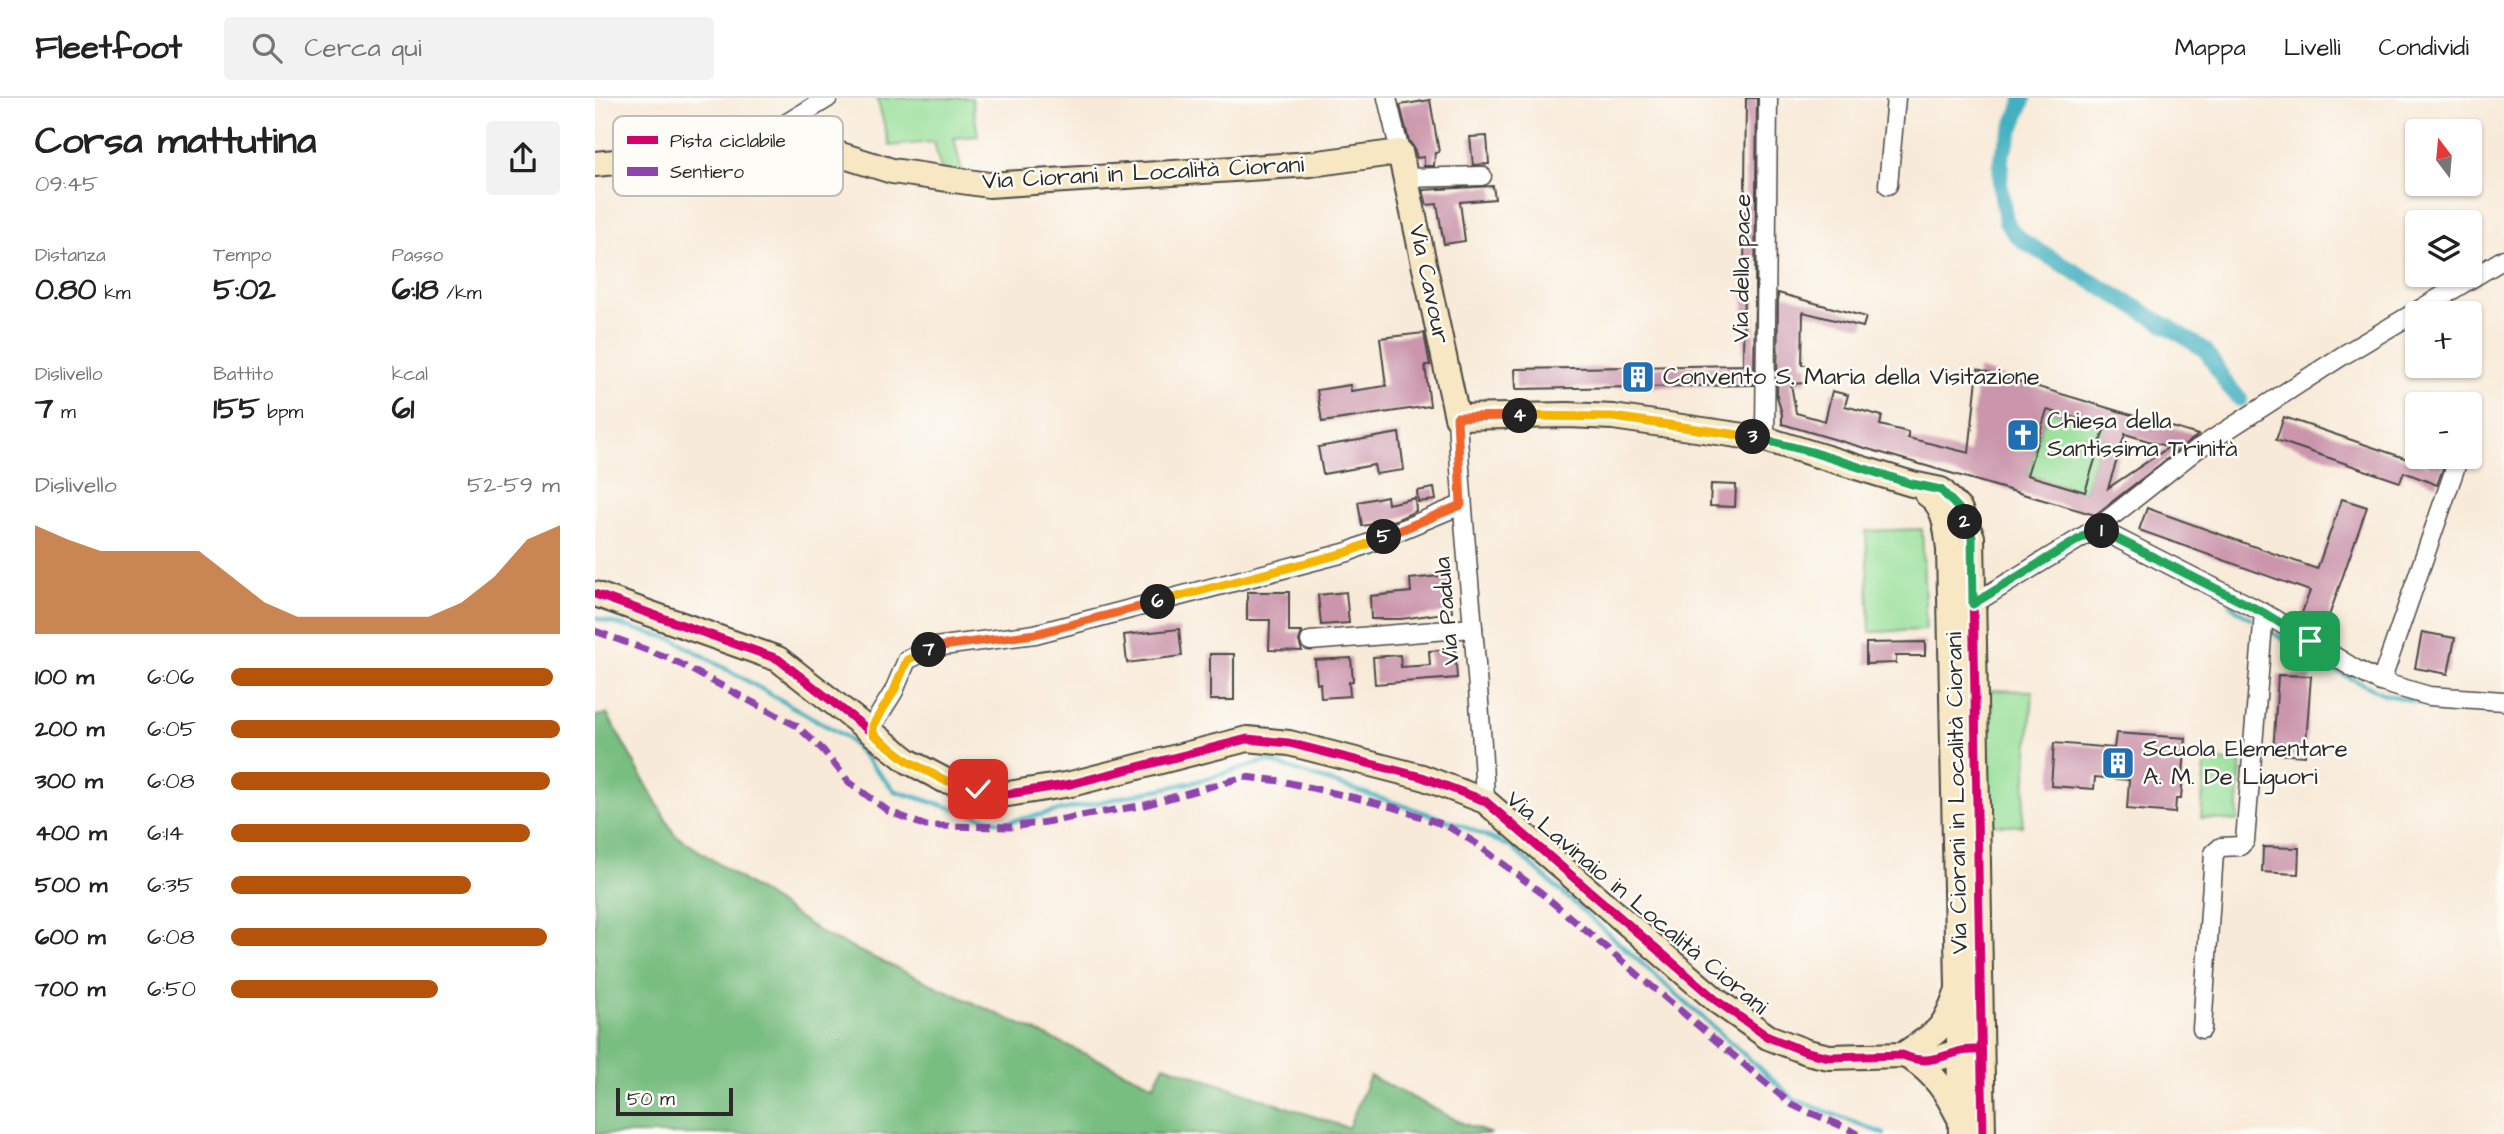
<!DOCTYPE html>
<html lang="it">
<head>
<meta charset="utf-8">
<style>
	body { margin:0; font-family:"Architects Daughter",sans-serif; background:#f2f2f2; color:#222; height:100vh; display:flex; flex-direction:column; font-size:26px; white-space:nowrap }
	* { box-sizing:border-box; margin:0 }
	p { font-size:23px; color:#767676 }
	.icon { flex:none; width:38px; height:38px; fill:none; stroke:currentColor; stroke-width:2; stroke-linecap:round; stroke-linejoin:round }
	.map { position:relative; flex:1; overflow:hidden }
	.details { display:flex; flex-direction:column; background:#fff; width:595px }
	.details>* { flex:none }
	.needle { width:46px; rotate:344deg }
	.tools { position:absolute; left:1810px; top:21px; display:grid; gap:14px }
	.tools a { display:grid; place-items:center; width:77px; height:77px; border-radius:7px; background:#fff; box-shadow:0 2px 5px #0004; font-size:35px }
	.scale { position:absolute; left:21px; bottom:18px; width:117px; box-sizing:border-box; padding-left:7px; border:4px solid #2b2b2b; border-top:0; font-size:19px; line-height:24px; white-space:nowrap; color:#2b2b2b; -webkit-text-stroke:5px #fdfcf7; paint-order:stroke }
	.pin { position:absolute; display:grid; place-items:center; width:60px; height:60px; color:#fff; margin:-30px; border-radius:14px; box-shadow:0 4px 10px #0006 }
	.km { position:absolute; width:35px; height:35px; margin:-18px; border-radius:50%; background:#222; color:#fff; font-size:19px; line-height:35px; text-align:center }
	.round { display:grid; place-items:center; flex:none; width:74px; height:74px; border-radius:7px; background:#f2f2f2 }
	.overview { display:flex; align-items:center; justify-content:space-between; height:119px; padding:0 35px }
	h1 { font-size:38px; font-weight:700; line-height:52px }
	.figures { display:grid; grid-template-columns:repeat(3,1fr); gap:10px; height:119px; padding:7px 35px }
	.figures div { display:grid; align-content:center }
	.figures b { font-size:30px; font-weight:700 }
	.figures small { font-size:19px; font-weight:400 }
	.figures p { font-size:19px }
	.chart { height:196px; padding:14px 35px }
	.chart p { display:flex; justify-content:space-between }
	.chart svg { width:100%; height:126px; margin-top:7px; fill:#b45309; opacity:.7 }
	ul { padding:0 35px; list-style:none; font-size:23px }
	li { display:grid; grid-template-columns:112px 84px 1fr; align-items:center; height:52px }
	li i { height:18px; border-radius:9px; background:#b45309 }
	header { display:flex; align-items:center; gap:42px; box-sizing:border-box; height:98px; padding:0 35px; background:#fff; border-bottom:2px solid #e0e0e0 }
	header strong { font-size:33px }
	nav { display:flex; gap:38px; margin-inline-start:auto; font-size:24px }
	.search { width:490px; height:63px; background:#f2f2f2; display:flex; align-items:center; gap:18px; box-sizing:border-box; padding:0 24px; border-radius:7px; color:#767676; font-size:26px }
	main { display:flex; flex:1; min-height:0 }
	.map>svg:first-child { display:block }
	.green { fill:#97df99; stroke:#618562; stroke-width:2 }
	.forest { fill:#79be81; stroke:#527456; stroke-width:2 }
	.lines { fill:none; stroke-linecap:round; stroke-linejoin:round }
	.stream { stroke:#43b0c0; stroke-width:4.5 }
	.canal { stroke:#43b0c0; stroke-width:16 }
	.building { fill:#cb96ac; fill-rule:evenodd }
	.street-casing { stroke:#4a4845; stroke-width:21 }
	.secondary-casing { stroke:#4a4845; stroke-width:28 }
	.street { stroke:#fff; stroke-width:18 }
	.secondary { stroke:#f7e8c3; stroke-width:24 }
	.quiet { stroke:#8e44ad; stroke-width:7; stroke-dasharray:14 7; stroke-linecap:butt }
	.cycleway-casing { stroke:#fdfcf7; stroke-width:13 }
	.cycleway { stroke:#d6006c; stroke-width:9 }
	.split-1-casing { stroke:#fff; stroke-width:14 }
	.split-2-casing { stroke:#fff; stroke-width:14 }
	.split-3-casing { stroke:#fff; stroke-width:14 }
	.split-4-casing { stroke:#fff; stroke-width:14 }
	.split-5-casing { stroke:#fff; stroke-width:14 }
	.split-6-casing { stroke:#fff; stroke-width:14 }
	.split-7-casing { stroke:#fff; stroke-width:14 }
	.split-8-casing { stroke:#fff; stroke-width:14 }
	.split-1 { stroke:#22a559; stroke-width:9 }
	.split-2 { stroke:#22a559; stroke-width:9 }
	.split-3 { stroke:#22a559; stroke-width:9 }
	.split-4 { stroke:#f5b400; stroke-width:9 }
	.split-5 { stroke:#f0652b; stroke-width:9 }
	.split-6 { stroke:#f5b400; stroke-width:9 }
	.split-7 { stroke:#f0652b; stroke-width:9 }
	.split-8 { stroke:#f5b400; stroke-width:9 }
	.labels { text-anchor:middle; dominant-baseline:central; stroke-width:5; stroke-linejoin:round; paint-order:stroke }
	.street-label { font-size:24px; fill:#2b2b2b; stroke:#fdfcf7 }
	.poi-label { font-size:24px; fill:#2b2b2b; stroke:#fdfcf7; text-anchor:start }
	.key { fill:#fdfcf7; stroke:#bebdba; stroke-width:2 }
	.key-label { font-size:19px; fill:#2b2b2b }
</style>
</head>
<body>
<header>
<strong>Fleetfoot</strong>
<div class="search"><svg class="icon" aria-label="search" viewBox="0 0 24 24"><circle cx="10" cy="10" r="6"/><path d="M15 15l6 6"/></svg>Cerca qui</div>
<nav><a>Mappa</a><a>Livelli</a><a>Condividi</a></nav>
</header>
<main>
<section class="details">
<div class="overview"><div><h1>Corsa mattutina</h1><p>09:45</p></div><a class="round"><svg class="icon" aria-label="share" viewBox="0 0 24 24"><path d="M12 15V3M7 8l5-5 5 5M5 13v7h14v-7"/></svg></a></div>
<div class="figures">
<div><p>Distanza</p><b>0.80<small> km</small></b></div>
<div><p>Tempo</p><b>5:02</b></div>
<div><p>Passo</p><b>6:18<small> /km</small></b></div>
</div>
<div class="figures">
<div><p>Dislivello</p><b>7<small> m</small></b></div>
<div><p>Battito</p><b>155<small> bpm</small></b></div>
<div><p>kcal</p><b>61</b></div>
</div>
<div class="chart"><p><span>Dislivello</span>52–59 m</p>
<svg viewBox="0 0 160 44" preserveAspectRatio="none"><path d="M0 44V6L10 11L20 15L30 15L40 15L50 15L60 24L70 33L80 38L90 38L100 38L110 38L120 38L130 33L140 24L150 11L160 6V44z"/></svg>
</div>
<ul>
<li><b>100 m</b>6:06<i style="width:98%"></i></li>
<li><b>200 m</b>6:05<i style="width:100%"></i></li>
<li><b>300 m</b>6:08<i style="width:97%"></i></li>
<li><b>400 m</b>6:14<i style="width:91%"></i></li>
<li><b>500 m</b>6:35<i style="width:73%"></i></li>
<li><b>600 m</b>6:08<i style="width:96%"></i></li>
<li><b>700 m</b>6:50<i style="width:63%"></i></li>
</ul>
</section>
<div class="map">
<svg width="1909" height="1036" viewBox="0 0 1909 1036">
	<rect width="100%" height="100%" fill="#fdfcf7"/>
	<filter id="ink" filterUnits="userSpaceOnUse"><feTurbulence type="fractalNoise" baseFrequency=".0143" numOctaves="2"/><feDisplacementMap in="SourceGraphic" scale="14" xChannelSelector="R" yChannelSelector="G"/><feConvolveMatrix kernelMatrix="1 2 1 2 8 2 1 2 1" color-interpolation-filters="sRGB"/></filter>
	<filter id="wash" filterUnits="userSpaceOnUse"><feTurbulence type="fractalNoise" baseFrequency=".00686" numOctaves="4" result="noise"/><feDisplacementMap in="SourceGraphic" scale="28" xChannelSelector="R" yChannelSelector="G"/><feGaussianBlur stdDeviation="1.57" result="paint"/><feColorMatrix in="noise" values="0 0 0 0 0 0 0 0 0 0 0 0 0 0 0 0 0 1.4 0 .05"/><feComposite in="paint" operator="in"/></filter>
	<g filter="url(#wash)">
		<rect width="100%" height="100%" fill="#f8ead8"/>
		<!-- green -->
		<g class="green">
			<path d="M282,0h95l6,38 -24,2 8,34 -21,-2 -7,-28 -44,4z"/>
			<path d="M1452,312l58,17 -20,65 -58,-17z"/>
			<path d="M1327,431l4,101 -56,2 -4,-101z"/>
			<path d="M1391,592l47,1 -11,135 -35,-2z"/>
			<path d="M1610,662l36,2 -4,59 -36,-3z"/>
		</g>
		<!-- forest -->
		<path class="forest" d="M12,616l67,120 152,102 328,149 10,-20 184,63 22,-52 92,47 29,11h-896v-418z"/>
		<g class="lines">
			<!-- stream -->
			<g class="stream">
				<path d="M1635,507l21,14"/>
				<path d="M0,520l80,22 171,97 49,54 107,32 196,-42 69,-20 189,62 55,24 283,252 90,35"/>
				<path d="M1680,536l46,30 63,30 38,9"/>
				<path d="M1863,609l46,4"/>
			</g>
			<!-- canal -->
			<path class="canal" d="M1429,0l-23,59 -1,28 6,36 7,11 11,10 145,85 37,24 21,34 13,14"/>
		</g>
		<g id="blocks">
			<!-- building -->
			<g class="building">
				<path d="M1151,0h11l-3,287 -238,4 -1,-20 228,-4z"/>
				<path d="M835,2l9,52 -4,1 -1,13h-10v-9l-7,1 -3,-10 -5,-7 -9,-36z"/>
				<path d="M892,38l2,28 -16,1 -3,-28z"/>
				<path d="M898,88l2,13 -35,3 5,39 -21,3 -7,-40 -10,1 -4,-15z"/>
				<path d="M1183,195l88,24 -3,10 -60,-15 -1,53h6l-2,18 -15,1 5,29 29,8 7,-30 16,4 -3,11 37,10 -2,9 28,7v6l61,15 9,-84 220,66 -103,80 -313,-91v-10l-5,-18zM1452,312l58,17 -20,65 -58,-17zM1530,336l44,13 -61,41z"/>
				<path d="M829,235l6,32h-5l5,41 -108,16 -5,-32 33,-5 1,6 35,-5 -6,-48z"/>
				<path d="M1689,319l144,49 3,-9h16l-10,28 -33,-13 -4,10 -124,-42z"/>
				<path d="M804,335l5,37 -28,4 -2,-9 -51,9 -5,-27z"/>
				<path d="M1116,386l25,1 -1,22 -25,-1z"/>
				<path d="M839,390l2,12 -18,2 -1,-11z"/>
				<path d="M792,398l1,8 27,-6 1,13 -20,9 -34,6 -4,-24z"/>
				<path d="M1747,401l25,8 -44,126 -24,-12 11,-30 -171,-61 8,-22 170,61z"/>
				<path d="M854,477l3,37 -51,7h-30l-1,-23 41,-4 -1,-13z"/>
				<path d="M652,494h42v40h13l-3,9 3,10 -33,-1 1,-30h-23z"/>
				<path d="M751,494l3,31 -28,2 -3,-30z"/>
				<path d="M584,531l3,27 -55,7 -3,-28z"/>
				<path d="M1827,534l33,6 -7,36 -33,-6z"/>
				<path d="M1330,544v14h-29v7l-30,1v-21z"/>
				<path d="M860,551l2,29 -82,6 -2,-27 27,-2 1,12 16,-1 13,-1 -1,-14z"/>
				<rect x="615" y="556" width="24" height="46"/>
				<path d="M756,560l2,23 -4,1 1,14 -29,2 -1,-15 -3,1 -2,-24z"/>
				<path d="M1683,577l33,1 -6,80 -32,-2z"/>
				<path d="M1521,635l70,5 -5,61h-5l-1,14 -48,-4 2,-29 -34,-3 -1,12 -43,-3 3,-43 60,5z"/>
				<path d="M1668,749l36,1 -1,26 -36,-2z"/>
			</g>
		</g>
	</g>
	<g filter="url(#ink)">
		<use href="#blocks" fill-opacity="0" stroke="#4a4845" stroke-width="2"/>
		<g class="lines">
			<defs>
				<g id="street">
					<path d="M792,0l13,54"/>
					<path d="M160,49l27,-21 46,-28"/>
					<path d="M812,80l75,-2"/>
					<path d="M1293,87l8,-87"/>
					<path d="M862,319c6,128 23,255 28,384"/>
					<path d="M1170,341l3,-341"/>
					<path d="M1502,430l167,85 91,56 26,13 48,14 75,5"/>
					<path d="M1368,506h10l124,-76 99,-78 146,-94 162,-97"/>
					<path d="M715,543l163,-13"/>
					<path d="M1786,584l78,-225"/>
					<path d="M278,636v-9l21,-34 13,-31 28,-13 100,-13 313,-82 113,-47"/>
					<path d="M1607,931l12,-176 7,-6 19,-1 5,-5 19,-228"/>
				</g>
				<g id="secondary">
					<path d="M0,66l184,-18 46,4 67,21 97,14 322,-21 89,-12 57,265 111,-2 45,2 152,22 147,45 29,6 19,20 12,27 11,597"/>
					<path d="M1332,396c19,12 19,35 22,55l12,585"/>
					<path d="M0,496l183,65 130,102 36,19 34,9 30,5 63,-10 176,-45 42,4 133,34 63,24 232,200 51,36 39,15 22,5 74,-2c21,10 34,3 55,-3 7,-3 16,-2 23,-2"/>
					<path d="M1308,957c32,-23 38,-19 53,-60"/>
					<path d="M1317,961c23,15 35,34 47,58"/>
				</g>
			</defs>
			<!-- street casing -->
			<use href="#street" class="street-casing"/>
			<!-- secondary casing -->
			<use href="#secondary" class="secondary-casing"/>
			<!-- street -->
			<use href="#street" class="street"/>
			<!-- secondary -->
			<use href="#secondary" class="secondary"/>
			<!-- quiet -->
			<path class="quiet" d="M0,533l76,28 126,67 26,24 26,32 39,29 38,15 84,1 36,-5 99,-17 99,-28 37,4 75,17 40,10 51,18 27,16 65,49 252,213c22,11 45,18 67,30"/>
			<defs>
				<g id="cycleway">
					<path d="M862,319l111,-2 45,2 152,22 147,45 29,6 19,20 12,27 11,597"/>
					<path d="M0,496l183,65 130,102 36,19 34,9 30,5 63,-10 176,-45 42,4 133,34 63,24 232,200 51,36 39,15 22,5 74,-2c21,10 34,3 55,-3 7,-3 16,-2 23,-2"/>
				</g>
			</defs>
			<!-- cycleway casing -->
			<use href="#cycleway" class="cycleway-casing"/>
			<!-- cycleway -->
			<use href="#cycleway" class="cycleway"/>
		</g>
	</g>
	<g class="lines" filter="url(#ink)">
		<defs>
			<path id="split-1" d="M1507,433l162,82 46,28"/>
			<path id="split-2" d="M1370,424l7,15 1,67 124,-76 5,3"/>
			<path id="split-3" d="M1158,339l59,15 100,32 29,6 19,20 5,12"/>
			<path id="split-4" d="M925,318l93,1 140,20"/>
			<path id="split-5" d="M789,439l77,-32 -4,-88 63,-1"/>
			<path id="split-6" d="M563,504l190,-50 36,-15"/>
			<path id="split-7" d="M334,552l6,-3 100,-13 123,-32"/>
			<path id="split-8" d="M334,552l-22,10 -13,31 -21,34v9l35,27 36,19 34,9"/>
		</defs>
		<!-- split-1 casing -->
		<use href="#split-1" class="split-1-casing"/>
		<!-- split-2 casing -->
		<use href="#split-2" class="split-2-casing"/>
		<!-- split-3 casing -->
		<use href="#split-3" class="split-3-casing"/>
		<!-- split-4 casing -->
		<use href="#split-4" class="split-4-casing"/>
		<!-- split-5 casing -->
		<use href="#split-5" class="split-5-casing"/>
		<!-- split-6 casing -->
		<use href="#split-6" class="split-6-casing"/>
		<!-- split-7 casing -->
		<use href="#split-7" class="split-7-casing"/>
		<!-- split-8 casing -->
		<use href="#split-8" class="split-8-casing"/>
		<!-- split-1 -->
		<use href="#split-1" class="split-1"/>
		<!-- split-2 -->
		<use href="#split-2" class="split-2"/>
		<!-- split-3 -->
		<use href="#split-3" class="split-3"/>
		<!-- split-4 -->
		<use href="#split-4" class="split-4"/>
		<!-- split-5 -->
		<use href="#split-5" class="split-5"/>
		<!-- split-6 -->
		<use href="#split-6" class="split-6"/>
		<!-- split-7 -->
		<use href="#split-7" class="split-7"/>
		<!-- split-8 -->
		<use href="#split-8" class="split-8"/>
	</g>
	<!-- icons -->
	<defs>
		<symbol id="building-square" viewBox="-11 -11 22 22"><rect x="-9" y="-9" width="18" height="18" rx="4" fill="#1f6fb2" stroke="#fdfcf7"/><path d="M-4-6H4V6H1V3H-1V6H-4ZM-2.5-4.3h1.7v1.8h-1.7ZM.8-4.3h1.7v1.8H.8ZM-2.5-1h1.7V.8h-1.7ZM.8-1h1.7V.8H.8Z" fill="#fff"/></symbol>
		<symbol id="church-square" viewBox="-11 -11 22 22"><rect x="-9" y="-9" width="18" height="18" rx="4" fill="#1f6fb2" stroke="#fdfcf7"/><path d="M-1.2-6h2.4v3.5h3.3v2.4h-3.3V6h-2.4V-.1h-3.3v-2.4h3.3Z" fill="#fff"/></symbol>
	</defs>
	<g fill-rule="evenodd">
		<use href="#building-square" x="1024" y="260" width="38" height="38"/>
		<use href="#church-square" x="1409" y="318" width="38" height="38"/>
		<use href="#building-square" x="1504" y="646" width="38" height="38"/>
	</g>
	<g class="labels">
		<!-- street labels -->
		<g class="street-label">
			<text transform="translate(548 75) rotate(-3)">Via Ciorani in Località Ciorani</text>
			<text transform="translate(1147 170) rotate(-89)">Via della pace</text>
			<text transform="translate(834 186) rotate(78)">Via Cavour</text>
			<text transform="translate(852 513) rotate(-95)">Via Padula</text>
			<text transform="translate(1362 695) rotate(-91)">Via Ciorani in Località Ciorani</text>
			<text transform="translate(1042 805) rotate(40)">Via Lavinaio in Località Ciorani</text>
		</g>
		<!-- poi labels -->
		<g class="poi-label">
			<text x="1068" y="279">Convento S. Maria della Visitazione</text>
			<text x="1452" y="323">Chiesa della<tspan x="1452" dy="28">Santissima Trinità</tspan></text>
			<text x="1548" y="651">Scuola Elementare<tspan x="1548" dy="28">A. M. De Liguori</tspan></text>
		</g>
	</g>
	<!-- legend -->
	<rect x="18" y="18" width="230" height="80" rx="10" class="key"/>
	<rect x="32" y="38" width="31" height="8" fill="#d6006c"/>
	<rect x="32" y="69" width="31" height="9" fill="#8e44ad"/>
	<g class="key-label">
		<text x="75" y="49">Pista ciclabile</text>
		<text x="75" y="80">Sentiero</text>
	</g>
</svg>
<div class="tools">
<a><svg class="needle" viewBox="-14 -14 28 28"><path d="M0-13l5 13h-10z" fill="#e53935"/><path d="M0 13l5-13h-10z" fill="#767676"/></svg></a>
<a><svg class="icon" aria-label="layers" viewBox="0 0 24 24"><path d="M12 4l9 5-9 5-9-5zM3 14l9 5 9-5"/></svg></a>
<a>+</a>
<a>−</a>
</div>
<div class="scale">50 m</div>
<div class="pin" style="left:1715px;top:543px;background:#1e9e55"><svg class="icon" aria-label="arrive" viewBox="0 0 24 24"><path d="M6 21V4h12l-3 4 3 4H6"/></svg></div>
<div class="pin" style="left:383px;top:691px;background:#d93025"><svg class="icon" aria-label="check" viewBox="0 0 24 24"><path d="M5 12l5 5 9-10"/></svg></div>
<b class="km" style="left:1507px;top:433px">1</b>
<b class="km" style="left:1370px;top:424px">2</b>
<b class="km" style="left:1158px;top:339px">3</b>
<b class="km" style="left:925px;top:318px">4</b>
<b class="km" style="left:789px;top:439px">5</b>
<b class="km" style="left:563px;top:504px">6</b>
<b class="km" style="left:334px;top:552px">7</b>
</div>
</main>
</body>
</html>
